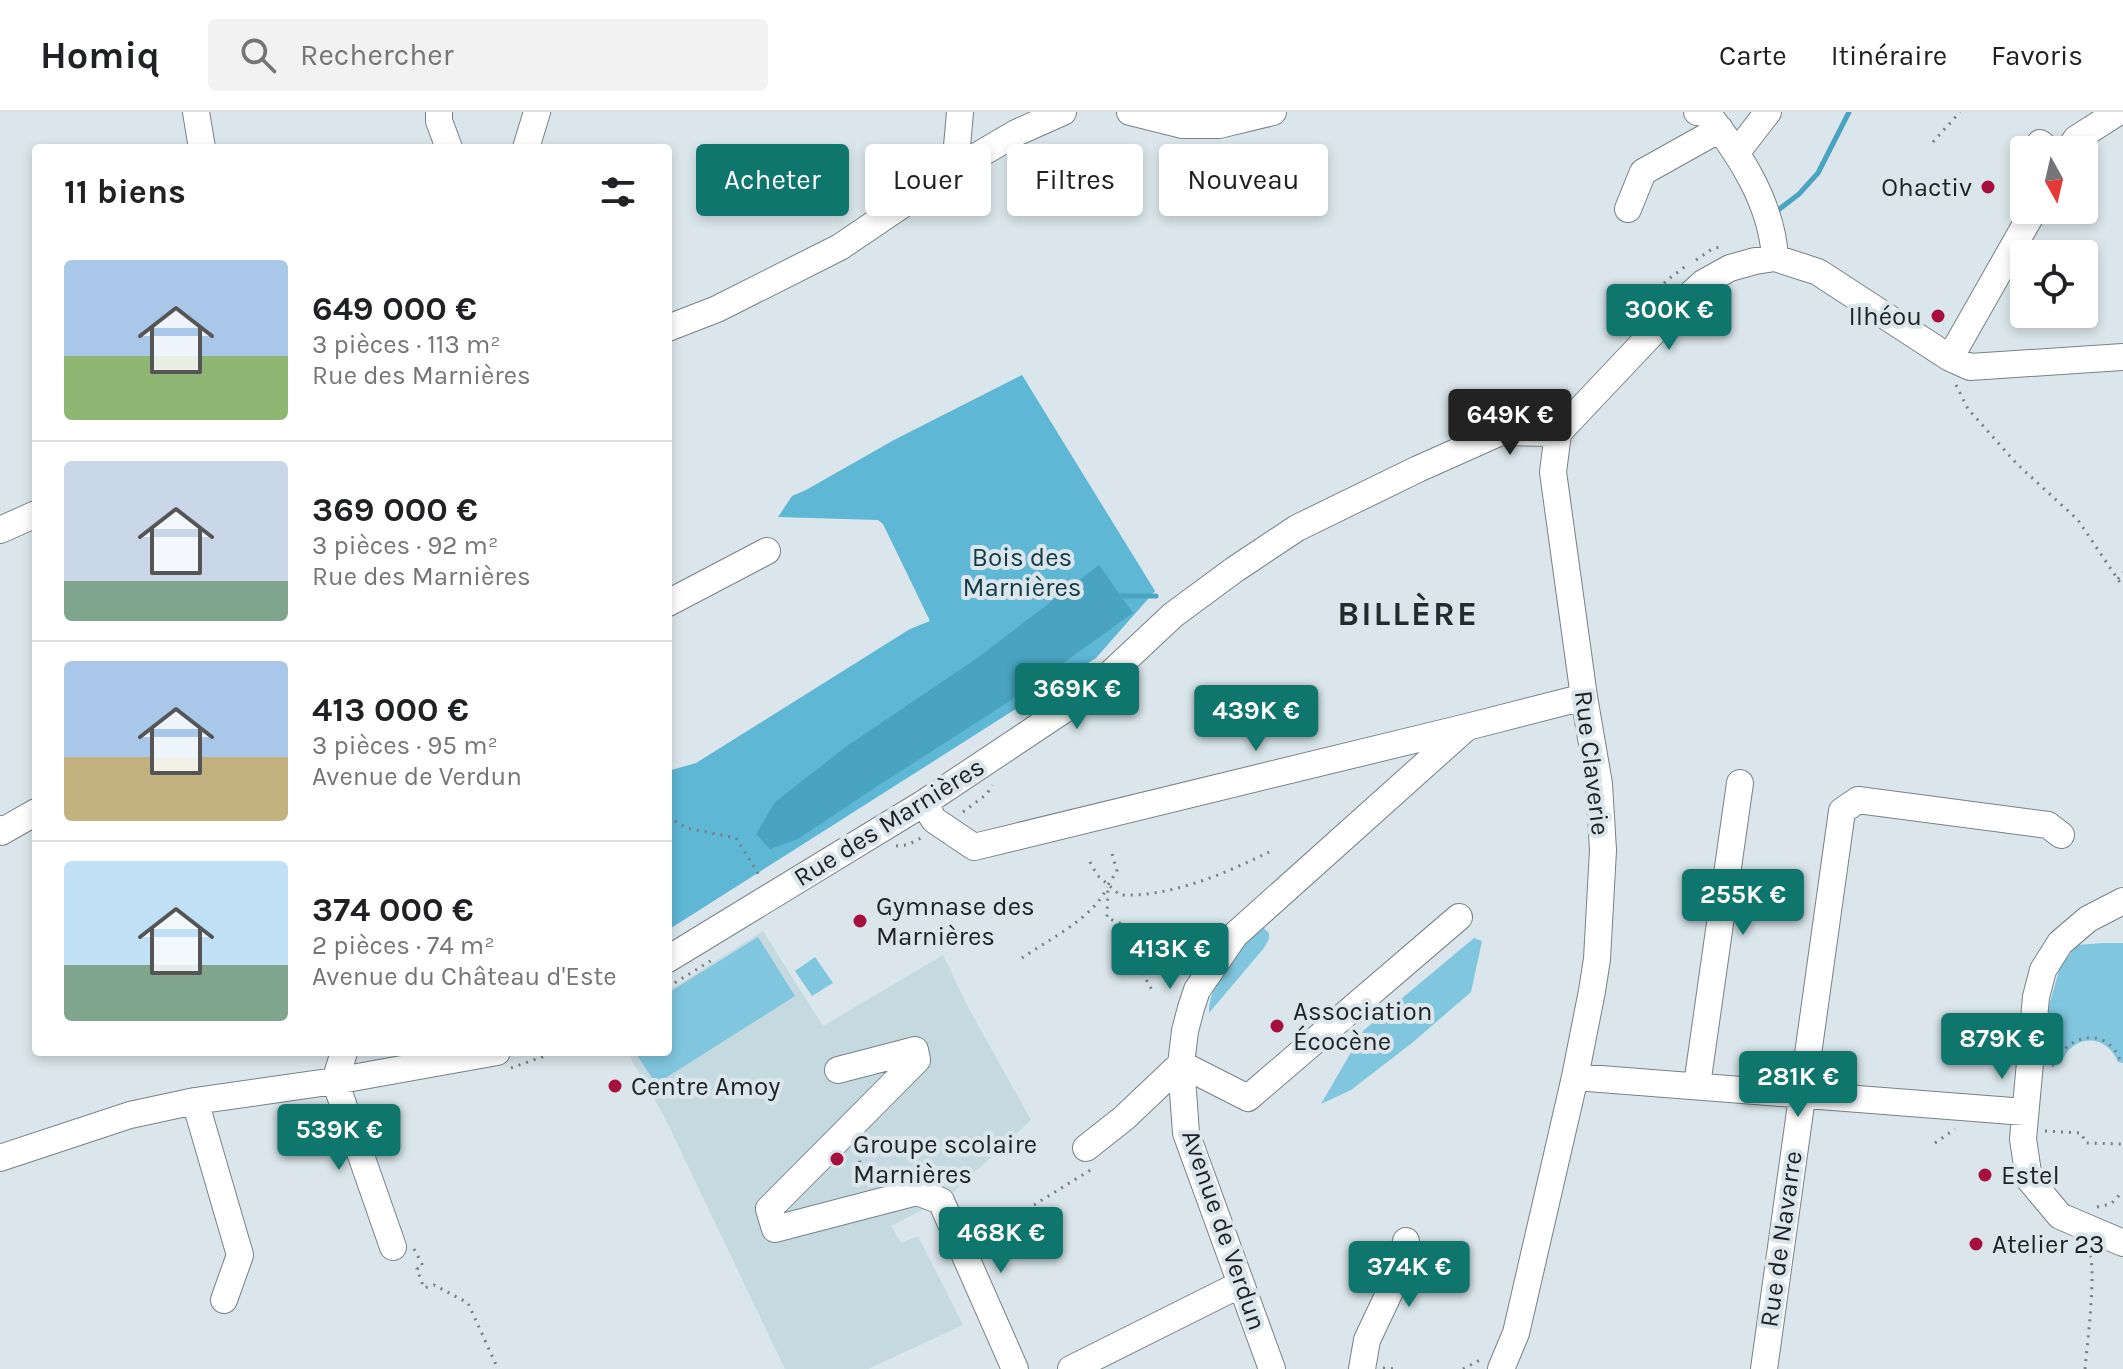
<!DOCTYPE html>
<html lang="fr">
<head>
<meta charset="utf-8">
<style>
	:root { --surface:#fff; --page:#f2f2f2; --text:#202124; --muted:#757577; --line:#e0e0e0; --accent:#0f766e }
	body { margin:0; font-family:Karla,sans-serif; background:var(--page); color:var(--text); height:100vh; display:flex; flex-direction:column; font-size:30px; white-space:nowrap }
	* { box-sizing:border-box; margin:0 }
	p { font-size:26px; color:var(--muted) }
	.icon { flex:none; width:44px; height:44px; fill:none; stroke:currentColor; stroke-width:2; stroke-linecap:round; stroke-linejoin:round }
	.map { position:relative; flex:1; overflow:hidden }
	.panel { position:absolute; left:32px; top:32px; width:640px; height:912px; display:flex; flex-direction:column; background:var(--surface); border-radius:8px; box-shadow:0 4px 12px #0003 }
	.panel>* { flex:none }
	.banner { position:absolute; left:696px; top:32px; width:760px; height:72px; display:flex; gap:16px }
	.needle { width:52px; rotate:172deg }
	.buttons { position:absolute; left:2010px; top:24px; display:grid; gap:16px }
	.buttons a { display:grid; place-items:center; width:88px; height:88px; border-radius:8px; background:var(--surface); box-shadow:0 4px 12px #0003; font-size:40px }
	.price { position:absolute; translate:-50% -68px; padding:0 18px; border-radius:8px; background:var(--accent); color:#fff; font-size:26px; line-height:52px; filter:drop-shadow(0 2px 4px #0008) }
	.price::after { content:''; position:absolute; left:50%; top:48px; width:24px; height:18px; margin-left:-12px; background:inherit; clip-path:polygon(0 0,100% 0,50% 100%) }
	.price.selected { background:#222; color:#fff }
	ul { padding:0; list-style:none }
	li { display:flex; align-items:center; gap:24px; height:200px; padding:0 32px }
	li+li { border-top:2px solid var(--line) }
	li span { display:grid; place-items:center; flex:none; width:224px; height:160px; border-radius:8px; color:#555 }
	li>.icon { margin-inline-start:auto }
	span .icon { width:96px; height:96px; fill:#fffc; stroke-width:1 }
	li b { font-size:34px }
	h2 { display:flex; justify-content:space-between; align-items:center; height:96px; padding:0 32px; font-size:34px }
	.pill { padding:0 28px; border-radius:8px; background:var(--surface); box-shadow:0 4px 12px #0003; font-size:28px; line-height:72px }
	.pill.selected { background:var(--accent); color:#fff }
	header { display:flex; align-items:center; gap:48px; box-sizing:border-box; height:112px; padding:0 40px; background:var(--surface); border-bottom:2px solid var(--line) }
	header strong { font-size:38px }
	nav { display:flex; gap:44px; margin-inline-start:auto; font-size:28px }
	.search { width:560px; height:72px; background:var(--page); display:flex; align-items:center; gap:20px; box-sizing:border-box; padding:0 28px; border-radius:8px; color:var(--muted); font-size:30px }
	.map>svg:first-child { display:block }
	.built { fill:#c5d9e1 }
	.green { fill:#80c6de }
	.forest { fill:#5db7d5 }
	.water { fill:#48a4c1 }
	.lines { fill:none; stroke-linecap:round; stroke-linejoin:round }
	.stream { stroke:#48a4c1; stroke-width:5 }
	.minor-casing { stroke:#778286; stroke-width:28 }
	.path { stroke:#777f82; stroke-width:3; stroke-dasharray:2 6; stroke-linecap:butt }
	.minor { stroke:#fff; stroke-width:26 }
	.poi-dot { fill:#a70f3f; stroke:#dae6eb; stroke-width:3 }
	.labels { text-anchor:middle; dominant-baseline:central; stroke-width:8; stroke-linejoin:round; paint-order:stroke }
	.poi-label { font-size:26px; fill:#1e2224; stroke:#dae6eb; text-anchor:start }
	.park-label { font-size:26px; fill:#103a47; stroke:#dae6eb }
	.street-label { font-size:26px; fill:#1e2224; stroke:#dae6eb }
	.district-label { font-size:34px; font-weight:bold; letter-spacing:2px; fill:#222b2e; stroke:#dae6eb }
</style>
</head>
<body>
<header>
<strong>Homiq</strong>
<div class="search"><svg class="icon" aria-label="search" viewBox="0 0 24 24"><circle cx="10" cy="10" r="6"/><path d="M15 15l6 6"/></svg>Rechercher</div>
<nav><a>Carte</a><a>Itinéraire</a><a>Favoris</a></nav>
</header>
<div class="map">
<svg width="2123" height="1257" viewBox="0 0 2123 1257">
	<rect width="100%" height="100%" fill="#dae6eb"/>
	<path class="built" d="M763 819 823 914 943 843 968 895 1031 1008 948 1085 891 1114 901 1131 918 1124 963 1213 868 1257H785L664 1004 627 940H668V879Z"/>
	<path class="green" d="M1259 812 1269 821V827L1264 836 1209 901C1208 871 1241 835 1259 812Z
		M758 825 795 884 656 972 635 940H668V881Z
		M1474 826 1482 829 1471 880 1412 931 1351 978 1321 992 1364 918Z
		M2103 831H2123V951L2118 950C2107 922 2074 921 2062 949L2044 946 2048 897 2060 855 2077 833Z
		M815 845 833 871 812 884 795 859Z"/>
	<path class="forest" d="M1022 263 1155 479 1096 546 668 818V659L696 651 910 517 930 509 883 412 878 408 778 405 792 384 806 378 894 328Z"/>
	<path class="water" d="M1099 453 1133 501 1010 589 879 673 798 727 770 737 756 722 775 690 847 634 976 547Z"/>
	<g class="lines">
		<path class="stream" d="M1777 99 1799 82 1818 61 1849 0
			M1117 486 1121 484H1156"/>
		<defs>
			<path id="minor" d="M196 0 202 36
				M439 0V9L449 36
				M1130 0 1182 13H1219L1273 0
				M1697 0 1707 1C1740 42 1772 92 1775 146
				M2040 31 2049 38
				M526 36 537 0
				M2069 38 2076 27 2118 0
				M1737 40 1768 0
				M955 57 960 0
				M1628 97 1643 60 1720 17
				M668 216 717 197 840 135 955 57 1016 21 1063 0
				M1950 246 2034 98
				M0 418 36 402
				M668 491 767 439
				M924 691 934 708 974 735 1467 615 1584 585
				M0 717 1 720 36 700
				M2123 789 2088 807 2060 831 2043 858 2036 885 2023 1027 2029 1067 2060 1104 2123 1131
				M668 847 924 691 1092 579 1173 503 1234 458 1297 416 1418 357 1501 320 1558 321
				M838 958 915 938 917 948 769 1097 775 1117 917 1080 941 1089 1015 1257
				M1575 965 2025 1000
				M335 969 393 1135
				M335 969 344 940
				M1697 973 1740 671
				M195 989 240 1143 224 1188
				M1086 1036 1124 1006 1181 952 1248 986 1459 805
				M0 1046 130 1003 195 989 335 969 497 940
				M1071 1257 1241 1172
				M1272 1257 1186 1021 1181 952 1185 919 1191 896 1197 878 1235 823 1467 615
				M1362 1257 1367 1228 1401 1156 1406 1129
				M1501 1257 1516 1221 1575 965 1592 879 1597 847 1603 738 1599 672 1584 585 1553 360 1558 321 1680 192 1703 171 1730 156 1755 149 1775 146 1818 160 1950 246 1970 255 2123 245
				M1764 1257 1842 699 1858 688 2048 713 2061 723"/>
		</defs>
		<use href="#minor" class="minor-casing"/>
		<path class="path" d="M1933 30 1960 0
			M1696 148 1712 137 1720 135
			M1649 190 1666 169 1686 154
			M1956 273 1968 297 2017 352 2078 408 2123 475
			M1507 297 1560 281 1568 277
			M2118 467 2123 460
			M963 700 987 682 992 673
			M668 705 687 716 736 726 761 766
			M896 734 907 733 923 725
			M1112 742 1117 759 1108 773 1107 806 1138 818 1142 860 1153 880
			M1090 750 1097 763 1120 783C1171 785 1224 762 1269 740
			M1022 846C1048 828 1095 805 1107 775
			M668 875 712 848
			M2052 953H2057C2059 949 2060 945 2062 941 2073 924 2099 920 2112 935 2117 940 2119 947 2123 951
			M511 956 556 940
			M2045 1019 2081 1021 2086 1031 2123 1032
			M1935 1031 1955 1017
			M857 1041 867 1072
			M1034 1093 1092 1057
			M2097 1095 2111 1092 2123 1079
			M414 1137 423 1154 417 1157 424 1176 434 1173 468 1191 498 1257
			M1383 1256 1399 1257
			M1463 1257 1480 1248
			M2085 1257C2087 1234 2097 1156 2089 1140"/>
		<use href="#minor" class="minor"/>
	</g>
	<g class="poi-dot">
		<circle cx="1988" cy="75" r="8"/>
		<circle cx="1938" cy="204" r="8"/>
		<circle cx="860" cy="809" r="8"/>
		<circle cx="1277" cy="914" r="8"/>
		<circle cx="615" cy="974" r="8"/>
		<circle cx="837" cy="1047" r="8"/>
		<circle cx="1985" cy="1063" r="8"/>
		<circle cx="1976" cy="1132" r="8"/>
	</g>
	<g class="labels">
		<g class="poi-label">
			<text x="1972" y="75" text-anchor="end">Ohactiv</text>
			<text x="1922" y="204" text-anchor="end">Ilhéou</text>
			<text x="876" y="794">Gymnase des<tspan x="876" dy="30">Marnières</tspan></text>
			<text x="1293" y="899">Association<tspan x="1293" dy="30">Écocène</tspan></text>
			<text x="631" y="974">Centre Amoy</text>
			<text x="853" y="1032">Groupe scolaire<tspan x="853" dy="30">Marnières</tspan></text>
			<text x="2001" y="1063">Estel</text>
			<text x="1992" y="1132">Atelier 23</text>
		</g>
		<g class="park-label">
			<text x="1022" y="445">Bois des<tspan x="1022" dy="30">Marnières</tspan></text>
		</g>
		<g class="street-label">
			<text transform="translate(1592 651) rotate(83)">Rue Claverie</text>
			<text transform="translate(889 710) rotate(-32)">Rue des Marnières</text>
			<text transform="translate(1224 1118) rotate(71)">Avenue de Verdun</text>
			<text transform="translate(1781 1127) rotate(-82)">Rue de Navarre</text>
		</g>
		<g class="district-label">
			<text x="1408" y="502">BILLÈRE</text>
		</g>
	</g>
</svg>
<div class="buttons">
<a><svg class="needle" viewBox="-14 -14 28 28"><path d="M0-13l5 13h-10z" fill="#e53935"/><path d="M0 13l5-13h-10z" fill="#757577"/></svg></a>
<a><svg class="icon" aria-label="locate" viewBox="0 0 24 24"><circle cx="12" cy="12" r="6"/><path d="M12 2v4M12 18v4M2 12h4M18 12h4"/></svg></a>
</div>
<b class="price" style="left:1669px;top:240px">300K €</b>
<b class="price selected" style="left:1510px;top:345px">649K €</b>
<b class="price" style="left:1077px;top:619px">369K €</b>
<b class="price" style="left:1256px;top:641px">439K €</b>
<b class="price" style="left:1743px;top:825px">255K €</b>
<b class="price" style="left:1170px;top:879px">413K €</b>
<b class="price" style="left:2002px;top:969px">879K €</b>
<b class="price" style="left:1798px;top:1007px">281K €</b>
<b class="price" style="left:339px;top:1060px">539K €</b>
<b class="price" style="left:1001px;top:1163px">468K €</b>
<b class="price" style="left:1409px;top:1197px">374K €</b>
<div class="banner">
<a class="pill selected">Acheter</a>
<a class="pill">Louer</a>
<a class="pill">Filtres</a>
<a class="pill">Nouveau</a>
</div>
<section class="panel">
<h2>11 biens<svg class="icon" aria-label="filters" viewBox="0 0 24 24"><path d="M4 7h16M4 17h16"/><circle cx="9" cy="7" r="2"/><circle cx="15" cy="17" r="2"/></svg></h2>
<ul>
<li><span style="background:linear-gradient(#a9c7e8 60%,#8fb573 0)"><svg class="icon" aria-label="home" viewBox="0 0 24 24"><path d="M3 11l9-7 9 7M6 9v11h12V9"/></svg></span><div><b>649 000 €</b><p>3 pièces · 113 m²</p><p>Rue des Marnières</p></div></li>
<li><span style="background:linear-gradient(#c9d6e8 75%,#7fa58c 0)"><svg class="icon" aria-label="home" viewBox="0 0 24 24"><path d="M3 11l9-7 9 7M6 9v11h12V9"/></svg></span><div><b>369 000 €</b><p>3 pièces · 92 m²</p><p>Rue des Marnières</p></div></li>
<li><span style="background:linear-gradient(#a9c7e8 60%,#c2b280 0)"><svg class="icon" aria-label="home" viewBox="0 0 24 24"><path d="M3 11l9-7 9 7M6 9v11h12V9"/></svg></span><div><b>413 000 €</b><p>3 pièces · 95 m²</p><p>Avenue de Verdun</p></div></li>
<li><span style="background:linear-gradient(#bfe0f5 65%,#7fa58c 0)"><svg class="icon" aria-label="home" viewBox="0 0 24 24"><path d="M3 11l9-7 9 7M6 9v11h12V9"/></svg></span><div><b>374 000 €</b><p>2 pièces · 74 m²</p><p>Avenue du Château d'Este</p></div></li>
</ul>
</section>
</div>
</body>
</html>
